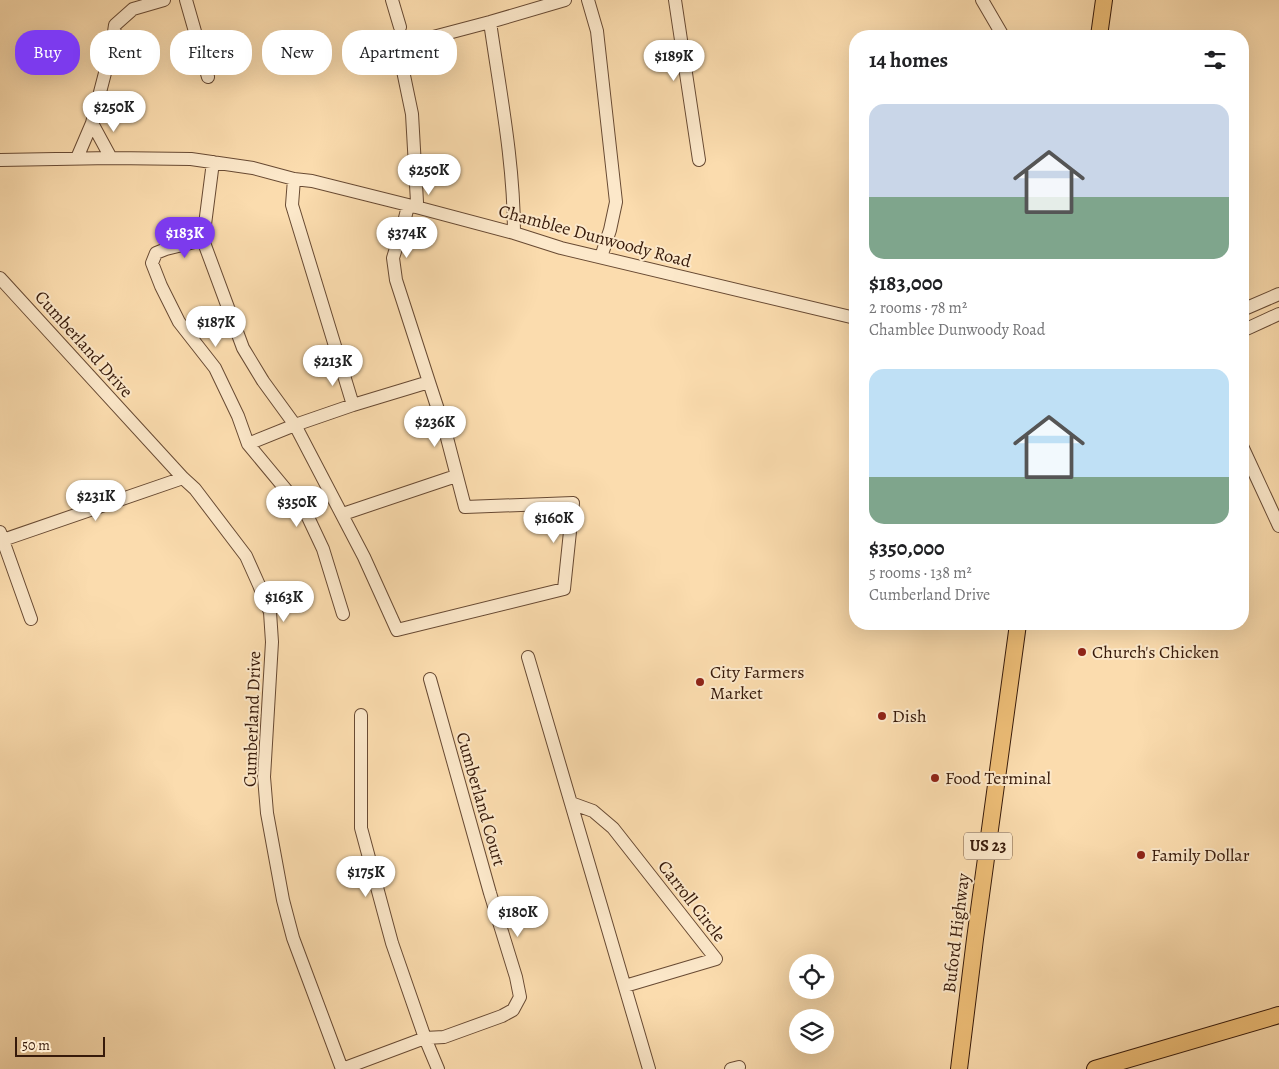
<!DOCTYPE html>
<html lang="en">
<head>
<meta charset="utf-8">
<style>
	:root { --surface:#fff; --page:#f6f6f6; --text:#202124; --muted:#757577; --accent:#7c3aed }
	body { margin:0; font-family:Alegreya,serif; background:var(--page); color:var(--text); height:100vh; display:flex; flex-direction:column; font-size:19px; white-space:nowrap }
	* { box-sizing:border-box; margin:0 }
	p { font-size:16px; color:var(--muted) }
	.icon { flex:none; width:28px; height:28px; fill:none; stroke:currentColor; stroke-width:2; stroke-linecap:round; stroke-linejoin:round }
	.map { position:relative; flex:1; overflow:hidden }
	.side { position:absolute; left:849px; top:30px; width:400px; height:600px; display:flex; flex-direction:column; background:var(--surface); border-radius:20px; box-shadow:0 5px 20px #0002 }
	.side>* { flex:none }
	.guide { position:absolute; left:15px; top:30px; width:475px; height:45px; display:flex; gap:10px }
	.fabs { position:absolute; left:789px; top:954px; display:grid; gap:10px }
	.fabs a { display:grid; place-items:center; width:45px; height:45px; border-radius:50%; background:var(--surface); box-shadow:0 5px 20px #0002; font-size:25px }
	.scale { position:absolute; left:15px; bottom:12px; width:90px; box-sizing:border-box; padding-left:5px; border:2px solid #371a0a; border-top:0; font-size:14px; line-height:18px; white-space:nowrap; color:#371a0a; -webkit-text-stroke:4px #fce8ca; paint-order:stroke }
	.price { position:absolute; translate:-50% -42px; padding:0 11px; border-radius:18px; background:#fff; color:#222; font-size:16px; line-height:32px; filter:drop-shadow(0 1px 2px #0008) }
	.price::after { content:''; position:absolute; left:50%; top:30px; width:15px; height:11px; margin-left:-8px; background:inherit; clip-path:polygon(0 0,100% 0,50% 100%) }
	.price.active { background:var(--accent); color:#fff }
	ul { padding:0; list-style:none }
	li { display:grid; align-content:center; gap:10px; height:265px; padding:0 20px }
	li span { display:grid; place-items:center; height:155px; border-radius:15px; color:#555 }
	li>.icon { margin-inline-start:auto }
	span .icon { width:90px; height:90px; fill:#fffc; stroke-width:1 }
	li b { font-size:21px }
	h2 { display:flex; justify-content:space-between; align-items:center; height:60px; padding:0 20px; font-size:21px }
	.tag { padding:0 18px; border-radius:20px; background:var(--surface); box-shadow:0 5px 20px #0002; font-size:18px; line-height:45px }
	.tag.active { background:var(--accent); color:#fff }
	.map>svg:first-child { display:block }
	.lines { fill:none; stroke-linecap:round; stroke-linejoin:round }
	.minor-casing { stroke:#684a33; stroke-width:14 }
	.major-casing { stroke:#371a0a; stroke-width:18 }
	.minor { stroke:#fce8ca; stroke-width:12 }
	.major { stroke:#eebe77; stroke-width:16 }
	.poi-dot { fill:#8f2418; stroke:#fce8ca; stroke-width:2 }
	.labels { text-anchor:middle; dominant-baseline:central; stroke-width:4; stroke-linejoin:round; paint-order:stroke }
	.shield { fill:#fce8ca; stroke:#725844; stroke-width:1 }
	.shield-label { font-size:16px; font-weight:bold; fill:#371a0a }
	.street-label { font-size:18px; fill:#371a0a; stroke:#fce8ca }
	.poi-label { font-size:18px; fill:#371a0a; stroke:#fce8ca; text-anchor:start }
</style>
</head>
<body>
<div class="map">
<svg width="1279" height="1069" viewBox="0 0 1279 1069">
	<rect width="100%" height="100%" fill="#fbdcae"/>
	<filter id="stains"><feTurbulence type="fractalNoise" baseFrequency=".004" numOctaves="4"/><feColorMatrix values="0 0 0 0 .2 0 0 0 0 .09 0 0 0 0 .02 0 0 0 .5 -.17"/></filter>
	<radialGradient id="worn" r=".72"><stop offset=".6" stop-color="#630" stop-opacity="0"/><stop offset="1" stop-color="#630" stop-opacity=".3"/></radialGradient>
	<g class="lines">
		<defs>
			<path id="minor" d="M186 0 208 77
				M392 0 400 27
				M588 0 597 31 616 202 610 230 601 257
				M675 0 699 160
				M982 0 1003 36
				M490 22C500 92 514 162 514 233
				M92 123 111 158
				M77 158 92 123 112 46 115 25 133 9 164 0
				M0 160 111 158 191 159 253 168 294 179 312 181 416 207 514 233 561 248 855 318
				M213 162 203 240 243 348 263 381 295 425 248 444
				M294 179 292 205 353 405 429 382 396 280 393 258 404 222 408 206
				M416 207 417 202 412 114 402 66 407 50 418 41 490 22 565 0
				M203 240 166 249 156 253 152 263 161 286 179 322 215 368 238 416 248 444 307 515 323 549 343 614
				M0 278 183 478 195 489 246 556 259 585 270 612 272 642 264 777 267 813 283 900 293 938 342 1069
				M1242 310 1279 294
				M1242 331 1279 314
				M353 405 295 425 364 557 397 630 564 589 573 503 465 507 446 434 429 382
				M1242 446 1279 526
				M343 514 456 476
				M0 532 31 619
				M0 541 183 478
				M528 657 649 1069
				M361 715V828L392 943 425 1038 438 1069
				M571 803 593 811 613 828 716 959 625 986
				M342 1069 425 1038 444 1037 502 1016 513 1010 520 997 516 977 490 893 430 679
				M731 1069 739 1067"/>
			<path id="major" d="M1099 36 1104 0
				M959 1069 975 939 1018 624
				M1095 1069 1279 1015"/>
		</defs>
		<use href="#minor" class="minor-casing"/>
		<use href="#major" class="major-casing"/>
		<use href="#minor" class="minor"/>
		<use href="#major" class="major"/>
	</g>
	<g class="poi-dot">
		<circle cx="1082" cy="652" r="5"/>
		<circle cx="700" cy="682" r="5"/>
		<circle cx="882" cy="716" r="5"/>
		<circle cx="935" cy="778" r="5"/>
		<circle cx="1141" cy="855" r="5"/>
	</g>
	<g class="labels">
		<rect class="shield" x="964" y="832.5" width="48" height="27" rx="4"/>
		<g class="shield-label">
			<text x="988" y="846">US 23</text>
		</g>
		<g class="street-label">
			<text transform="translate(595 236) rotate(15)">Chamblee Dunwoody Road</text>
			<text transform="translate(84 344) rotate(48)">Cumberland Drive</text>
			<text transform="translate(252 719) rotate(-88)">Cumberland Drive</text>
			<text transform="translate(481 799) rotate(74)">Cumberland Court</text>
			<text transform="translate(692 901) rotate(52)">Carroll Circle</text>
			<text transform="translate(956 933) rotate(-83)">Buford Highway</text>
		</g>
		<g class="poi-label">
			<text x="1092" y="652">Church's Chicken</text>
			<text x="710" y="672">City Farmers<tspan x="710" dy="21">Market</tspan></text>
			<text x="892" y="716">Dish</text>
			<text x="945" y="778">Food Terminal</text>
			<text x="1151" y="855">Family Dollar</text>
		</g>
	</g>
	<rect width="100%" height="100%" filter="url(#stains)"/>
	<rect width="100%" height="100%" fill="url(#worn)"/>
</svg>
<div class="fabs">
<a><svg class="icon" aria-label="locate" viewBox="0 0 24 24"><circle cx="12" cy="12" r="6"/><path d="M12 2v4M12 18v4M2 12h4M18 12h4"/></svg></a>
<a><svg class="icon" aria-label="layers" viewBox="0 0 24 24"><path d="M12 4l9 5-9 5-9-5zM3 14l9 5 9-5"/></svg></a>
</div>
<div class="scale">50 m</div>
<b class="price" style="left:674px;top:82px">$189K</b>
<b class="price" style="left:114px;top:133px">$250K</b>
<b class="price" style="left:429px;top:196px">$250K</b>
<b class="price active" style="left:185px;top:259px">$183K</b>
<b class="price" style="left:407px;top:259px">$374K</b>
<b class="price" style="left:216px;top:348px">$187K</b>
<b class="price" style="left:333px;top:387px">$213K</b>
<b class="price" style="left:435px;top:448px">$236K</b>
<b class="price" style="left:96px;top:522px">$231K</b>
<b class="price" style="left:297px;top:528px">$350K</b>
<b class="price" style="left:554px;top:544px">$160K</b>
<b class="price" style="left:284px;top:623px">$163K</b>
<b class="price" style="left:366px;top:898px">$175K</b>
<b class="price" style="left:518px;top:938px">$180K</b>
<div class="guide">
<a class="tag active">Buy</a>
<a class="tag">Rent</a>
<a class="tag">Filters</a>
<a class="tag">New</a>
<a class="tag">Apartment</a>
</div>
<section class="side">
<h2>14 homes<svg class="icon" aria-label="filters" viewBox="0 0 24 24"><path d="M4 7h16M4 17h16"/><circle cx="9" cy="7" r="2"/><circle cx="15" cy="17" r="2"/></svg></h2>
<ul>
<li><span style="background:linear-gradient(#c9d6e8 60%,#7fa58c 0)"><svg class="icon" aria-label="home" viewBox="0 0 24 24"><path d="M3 11l9-7 9 7M6 9v11h12V9"/></svg></span><div><b>$183,000</b><p>2 rooms · 78 m²</p><p>Chamblee Dunwoody Road</p></div></li>
<li><span style="background:linear-gradient(#bfe0f5 70%,#7fa58c 0)"><svg class="icon" aria-label="home" viewBox="0 0 24 24"><path d="M3 11l9-7 9 7M6 9v11h12V9"/></svg></span><div><b>$350,000</b><p>5 rooms · 138 m²</p><p>Cumberland Drive</p></div></li>
</ul>
</section>
</div>
</body>
</html>
